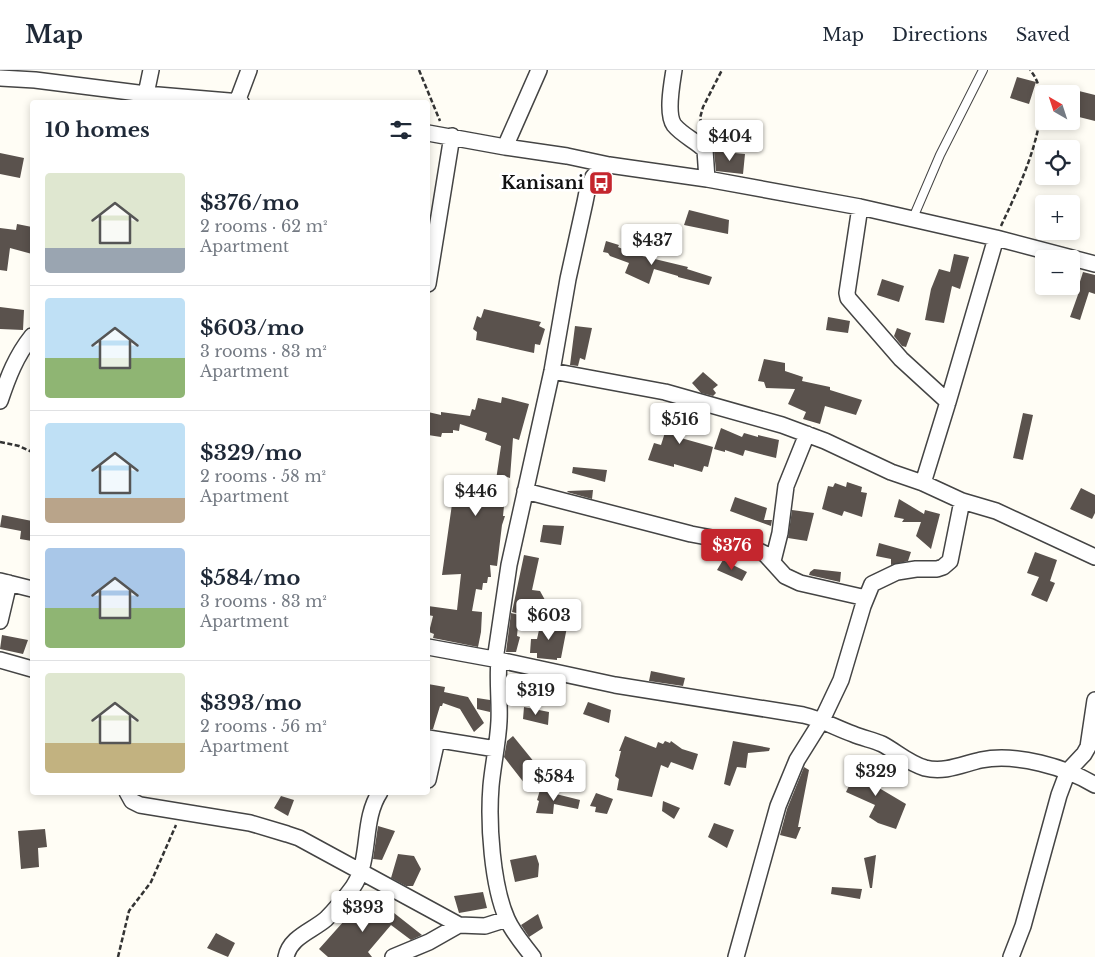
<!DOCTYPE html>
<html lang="en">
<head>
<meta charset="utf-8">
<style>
	:root { --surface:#fff; --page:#f6f6f7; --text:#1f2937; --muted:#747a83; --line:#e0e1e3; --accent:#c4262e }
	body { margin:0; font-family:"Libre Baskerville",serif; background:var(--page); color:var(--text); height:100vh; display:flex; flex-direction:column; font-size:19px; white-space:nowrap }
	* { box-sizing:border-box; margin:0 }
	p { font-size:16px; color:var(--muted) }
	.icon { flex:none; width:28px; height:28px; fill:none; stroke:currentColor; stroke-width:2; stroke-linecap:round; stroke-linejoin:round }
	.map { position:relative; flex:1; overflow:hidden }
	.details { position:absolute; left:30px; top:30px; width:400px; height:695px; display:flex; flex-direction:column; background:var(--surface); border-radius:5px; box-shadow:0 2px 8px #0003 }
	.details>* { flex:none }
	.needle { width:32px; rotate:321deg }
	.controls { position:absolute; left:1035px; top:15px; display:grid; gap:10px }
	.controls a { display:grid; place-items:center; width:45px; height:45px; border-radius:5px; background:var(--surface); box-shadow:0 2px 8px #0003; font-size:25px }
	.price { position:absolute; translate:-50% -42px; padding:0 11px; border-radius:5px; background:#fff; color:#222; font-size:16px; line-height:32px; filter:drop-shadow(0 1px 2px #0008) }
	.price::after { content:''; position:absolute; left:50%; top:30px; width:15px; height:11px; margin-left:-8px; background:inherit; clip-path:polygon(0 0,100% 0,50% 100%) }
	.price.active { background:var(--accent); color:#fff }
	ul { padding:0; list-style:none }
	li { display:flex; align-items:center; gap:15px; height:125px; padding:0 15px }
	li+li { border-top:1px solid var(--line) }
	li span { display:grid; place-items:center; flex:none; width:140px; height:100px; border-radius:5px; color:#555 }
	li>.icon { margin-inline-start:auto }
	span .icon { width:60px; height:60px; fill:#fffc; stroke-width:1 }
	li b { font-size:21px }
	h2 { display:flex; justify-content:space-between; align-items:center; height:60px; padding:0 15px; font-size:21px }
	header { display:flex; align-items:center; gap:30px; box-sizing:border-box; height:70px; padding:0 25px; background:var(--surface); border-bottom:1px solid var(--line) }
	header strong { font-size:24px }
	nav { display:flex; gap:28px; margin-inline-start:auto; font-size:18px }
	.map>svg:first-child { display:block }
	.building { fill:#5a524d }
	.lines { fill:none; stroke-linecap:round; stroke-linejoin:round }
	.service-casing { stroke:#444; stroke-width:10 }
	.minor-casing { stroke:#444; stroke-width:18 }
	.path { stroke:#333; stroke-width:2.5; stroke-dasharray:5 2.5; stroke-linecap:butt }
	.service { stroke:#fff; stroke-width:8 }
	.minor { stroke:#fff; stroke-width:15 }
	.labels { text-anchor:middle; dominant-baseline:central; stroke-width:5; stroke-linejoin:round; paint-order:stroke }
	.poi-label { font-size:18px; font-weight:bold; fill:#111; stroke:#fff; text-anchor:end }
</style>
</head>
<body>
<header>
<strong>Map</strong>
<nav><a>Map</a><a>Directions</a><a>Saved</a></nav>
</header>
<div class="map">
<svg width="1095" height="887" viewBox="0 0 1095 887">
	<rect width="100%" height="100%" fill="#fffdf5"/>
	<path class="building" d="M1017 7 1036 12 1029 34 1010 28Z
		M1071 19 1095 25V51L1071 45Z
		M714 81 745 84 743 104 716 101Z
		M0 83 24 88 20 108 0 104Z
		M689 140 729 150 728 164 684 155Z
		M17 154 32 157V184L10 178 7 201 0 200V158L16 160Z
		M606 171 619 175 618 177 634 184 688 197 687 199 712 207 709 215 678 207V206L654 199 649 214 625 203 629 193 610 186 608 183 603 182Z
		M954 184 969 187 960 219 952 216 944 253 925 250 931 219 939 199 950 202Z
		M1083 202 1095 205V224L1089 222 1080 250 1070 247 1080 219 1078 218Z
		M882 209 904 216 899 232 877 225Z
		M0 237 24 240 23 260 0 259Z
		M484 239 541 252 539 256 545 259 540 275 535 274 534 283 476 270 477 262 473 259 477 246 481 248Z
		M828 247 850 251 848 263 826 260Z
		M575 256 592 258 585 290 580 288 578 296 570 295Z
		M897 258 911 263 906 277 902 276 894 266Z
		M764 289 785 293V301L803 307 802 311 830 317V320L862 330 856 345 825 336 820 354 803 349 806 342 788 334 795 319 766 318 764 312 758 311Z
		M703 302 718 315 713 319 716 323 713 326 701 323 692 313Z
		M502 327 529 334 519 370 513 368 510 408 507 407 503 446H505L502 455 497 496 490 495 491 507H488L487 513H483L482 520 476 519 472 541 482 542 481 562 478 577 433 568 434 564 429 562 433 546 428 545V536L457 540 461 504 442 505 453 427 476 431 481 408 496 410 501 376 485 370 487 363 460 354 459 361 453 360V363H442L441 367 428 365V342L441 345V342L470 346 472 339 475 340 478 328 501 333Z
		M663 338 689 346 681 368 713 377 708 397 704 396 702 402 674 394V397L648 390 654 373 661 375 668 353 659 350Z
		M1023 343 1033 345 1023 390 1013 388Z
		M721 358 742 367 744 363 758 367V365L779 370 776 388 745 380 743 386 725 380V382L714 379Z
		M573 397 607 400 605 412 572 403Z
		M847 412 862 417 861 422 867 423 862 447 844 441 842 446 822 439 828 416 833 417 835 413 846 417Z
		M1081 418 1095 425V443L1092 449 1070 439Z
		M593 420 592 429 567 422 568 421Z
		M735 427 767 438 764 450H772L771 456 730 441Z
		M899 429 924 444 925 440 940 444 931 479 916 466 921 452H902L904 449 894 447Z
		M792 440 814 443 807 471 788 468Z
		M2 445 32 451V471L20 469 21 461 0 457Z
		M543 455 564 456 561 475 540 472Z
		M879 473 911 482 908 491 891 495V489L876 486Z
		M1035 482 1057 490 1050 511 1055 513 1047 532 1031 525 1039 507 1027 503Z
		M524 485 539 488 532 520 540 521 545 530 541 549 512 542Z
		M723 490 747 502 742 511 717 500Z
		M814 499 841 502 840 512 809 505 810 502Z
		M511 543 519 545 517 566 520 567 516 582H506Z
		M541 551 567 557 561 588H557V590L537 588V583H530L531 569H537Z
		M2 565 28 570 23 584 0 579Z
		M651 601 685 608 683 616 649 611Z
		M428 614 445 617 444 622 468 627 484 653 474 662 460 639 443 633 442 636H440L433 659H428Z
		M477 628 490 630V642L477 639Z
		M588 632 611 640 609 653 583 644Z
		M524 637 549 642 548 655 523 649Z
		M513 666 539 698 525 714 504 687 507 671Z
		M625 666 656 678 658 672 663 674 665 671 670 673 671 671 682 679 698 684 693 700 671 692 668 698 661 695 652 727 617 720 619 709 615 706 621 681H619Z
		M733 671 770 678 769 681 748 683 746 698 737 697 730 716 724 714Z
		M860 693 874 698 872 702 878 705 874 715 906 734 896 759 878 753 869 747 875 735 846 722Z
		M804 697 809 700 798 757H801L796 769 780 765 787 739Z
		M540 720 580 730 578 739 554 734 553 744 536 743 539 731 537 730Z
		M596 723 613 729 607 744 595 742 596 737 590 736Z
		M281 726 294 730 288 746 274 738Z
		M663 731 680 738 674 749 662 741Z
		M714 753 734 760 727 778 708 767Z
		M378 756 395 761 382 790 373 789Z
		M45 759 47 777 38 778 39 797 21 799 18 761Z
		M398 784 414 786 421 799 413 816H406L391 808Z
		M536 785 539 794 538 807 515 812 510 790Z
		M876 785 872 818H870L864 788Z
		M832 817 862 819 860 829 831 824Z
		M483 822 487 838 459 843 454 826Z
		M353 833 371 847 374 844 379 850 389 839 422 865 411 870 391 855 368 882 372 887H328L319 879 344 851 341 847Z
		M538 844 543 858 529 867 521 855Z
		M216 863 235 873 228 887 207 878Z"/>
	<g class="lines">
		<defs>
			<path id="service" d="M913 148 940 85 983 0"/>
			<path id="minor" d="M674 0C672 13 666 44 674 55 682 65 696 71 705 80L707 109
				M0 8 35 10 146 24 241 32
				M146 24 151 0
				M237 32 249 0
				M428 63 505 77 567 86 609 95 707 109 860 137 996 168 1095 194
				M505 77 539 0
				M860 137 847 223 848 228 901 289 948 332
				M428 214 452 66
				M552 301 665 322 782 355 825 371 891 402 923 413 962 431 996 441 1095 487
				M0 331C8 307 16 286 32 266
				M923 413 948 332 996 168
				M525 421 691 464 744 474 765 484 785 506 800 513 866 528
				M773 491 780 463 786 416 807 364
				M0 511 32 519
				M0 551 9 513
				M428 577 499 590 615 615 803 645C821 649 836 658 853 664 862 668 873 670 882 674 897 682 908 693 925 698 945 703 963 694 981 690 1016 683 1066 697 1095 715
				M0 590 32 599
				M495 590 509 495 552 301 568 209 585 132 588 117 593 107 598 101 609 95
				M499 590C497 611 500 631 499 651 498 673 493 694 491 716 488 753 492 815 507 849 513 863 524 875 533 887
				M428 668 496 679
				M428 710 437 670
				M127 722 132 731 140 735 250 753 287 764 299 768 459 855 485 856 507 849
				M286 887C290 867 312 861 326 849 336 839 345 828 353 817 372 789 361 751 380 722
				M393 887 429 872 459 855
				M736 887 778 736 797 690 822 650 841 610 863 536 872 514 897 502 916 499H937L943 497 950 491 962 431
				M1011 887 1023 856 1059 725 1068 701 1084 684 1088 677 1095 630"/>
		</defs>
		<use href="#service" class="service-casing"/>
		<use href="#minor" class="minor-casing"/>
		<path class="path" d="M419 0 440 51
			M704 61 700 48 703 37 722 0
			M1001 156C1017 121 1061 35 1030 0
			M0 372 19 376 32 382
			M118 887 129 841 151 812 176 755"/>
		<use href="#service" class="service"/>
		<use href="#minor" class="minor"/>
	</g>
	<defs>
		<symbol id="bus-square" viewBox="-11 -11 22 22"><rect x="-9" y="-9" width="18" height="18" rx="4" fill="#c4262e" stroke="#fff"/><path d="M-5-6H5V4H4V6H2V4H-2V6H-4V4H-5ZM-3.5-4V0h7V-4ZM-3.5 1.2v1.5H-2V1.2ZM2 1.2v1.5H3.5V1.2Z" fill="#fff"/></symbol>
	</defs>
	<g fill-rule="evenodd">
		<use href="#bus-square" x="587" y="99" width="28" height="28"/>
	</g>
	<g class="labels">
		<g class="poi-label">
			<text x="584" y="113">Kanisani</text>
		</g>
	</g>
</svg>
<div class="controls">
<a><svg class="needle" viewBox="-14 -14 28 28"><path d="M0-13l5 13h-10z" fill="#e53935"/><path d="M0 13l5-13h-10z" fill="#747a83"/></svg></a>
<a><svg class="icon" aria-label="locate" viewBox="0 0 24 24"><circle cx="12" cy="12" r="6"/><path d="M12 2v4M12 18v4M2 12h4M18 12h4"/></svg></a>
<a>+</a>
<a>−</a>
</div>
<b class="price" style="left:730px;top:92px">$404</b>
<b class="price" style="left:652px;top:196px">$437</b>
<b class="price" style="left:680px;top:375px">$516</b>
<b class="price" style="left:476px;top:447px">$446</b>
<b class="price active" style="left:732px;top:501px">$376</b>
<b class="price" style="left:549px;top:571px">$603</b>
<b class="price" style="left:536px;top:646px">$319</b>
<b class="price" style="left:876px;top:727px">$329</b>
<b class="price" style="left:554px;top:732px">$584</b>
<b class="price" style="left:363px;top:863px">$393</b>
<section class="details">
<h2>10 homes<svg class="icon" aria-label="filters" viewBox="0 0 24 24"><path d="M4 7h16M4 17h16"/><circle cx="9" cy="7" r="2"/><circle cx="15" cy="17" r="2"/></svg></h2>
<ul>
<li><span style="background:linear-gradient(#dfe7d0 75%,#9aa5b1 0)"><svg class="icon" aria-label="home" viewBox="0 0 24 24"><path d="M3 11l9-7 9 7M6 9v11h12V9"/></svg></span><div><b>$376/mo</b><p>2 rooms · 62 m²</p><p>Apartment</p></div></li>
<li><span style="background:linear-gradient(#bfe0f5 60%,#8fb573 0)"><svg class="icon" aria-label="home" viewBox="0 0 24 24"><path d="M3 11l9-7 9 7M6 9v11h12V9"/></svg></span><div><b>$603/mo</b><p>3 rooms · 83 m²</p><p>Apartment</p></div></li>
<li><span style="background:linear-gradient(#bfe0f5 75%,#b9a48a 0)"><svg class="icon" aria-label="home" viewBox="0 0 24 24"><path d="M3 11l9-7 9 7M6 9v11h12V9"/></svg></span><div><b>$329/mo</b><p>2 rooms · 58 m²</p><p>Apartment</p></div></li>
<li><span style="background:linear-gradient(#a9c7e8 60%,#8fb573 0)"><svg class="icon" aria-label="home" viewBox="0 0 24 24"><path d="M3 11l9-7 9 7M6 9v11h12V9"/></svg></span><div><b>$584/mo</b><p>3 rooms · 83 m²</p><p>Apartment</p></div></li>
<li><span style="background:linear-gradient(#dfe7d0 70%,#c2b280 0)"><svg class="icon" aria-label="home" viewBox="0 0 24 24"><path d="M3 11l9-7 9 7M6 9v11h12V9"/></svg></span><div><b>$393/mo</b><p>2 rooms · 56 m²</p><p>Apartment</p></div></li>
</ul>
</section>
</div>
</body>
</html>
